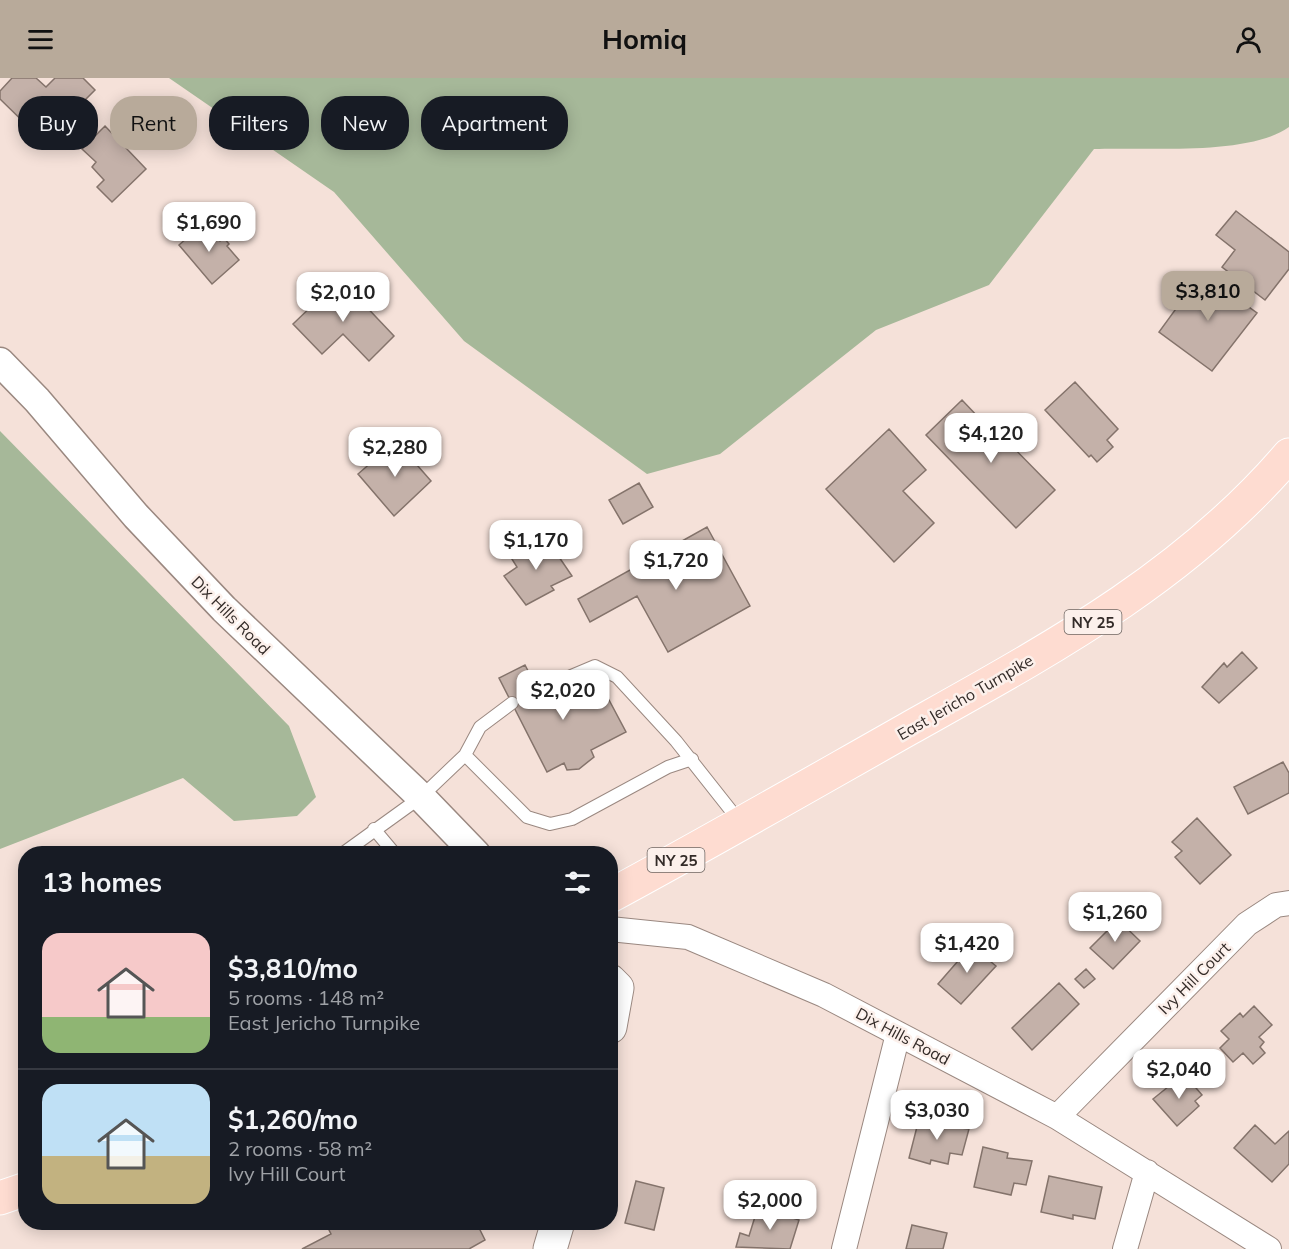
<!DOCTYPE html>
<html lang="en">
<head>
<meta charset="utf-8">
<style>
	:root { --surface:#171b24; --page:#20242c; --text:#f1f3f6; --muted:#9ea1a6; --line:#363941; --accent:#b8aa9a }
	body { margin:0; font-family:Mulish,sans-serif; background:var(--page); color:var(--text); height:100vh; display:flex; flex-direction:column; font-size:22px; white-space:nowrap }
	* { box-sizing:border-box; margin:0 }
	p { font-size:20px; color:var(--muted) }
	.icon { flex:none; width:33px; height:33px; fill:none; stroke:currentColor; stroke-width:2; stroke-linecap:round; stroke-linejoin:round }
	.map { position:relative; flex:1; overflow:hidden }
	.side { position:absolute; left:18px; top:768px; width:600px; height:384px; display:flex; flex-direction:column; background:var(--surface); border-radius:24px; box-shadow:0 3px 15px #0003 }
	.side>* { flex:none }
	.banner { position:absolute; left:18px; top:18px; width:600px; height:54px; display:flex; gap:12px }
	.price { position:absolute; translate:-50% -51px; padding:0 14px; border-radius:12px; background:#fff; color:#222; font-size:20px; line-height:39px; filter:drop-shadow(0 2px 3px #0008) }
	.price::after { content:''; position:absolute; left:50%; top:36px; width:18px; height:14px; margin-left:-9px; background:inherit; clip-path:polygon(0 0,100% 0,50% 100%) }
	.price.active { background:var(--accent); color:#111 }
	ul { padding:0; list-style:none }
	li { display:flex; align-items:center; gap:18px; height:150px; padding:0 24px }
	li+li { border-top:2px solid var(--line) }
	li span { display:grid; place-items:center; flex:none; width:168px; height:120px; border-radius:18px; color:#555 }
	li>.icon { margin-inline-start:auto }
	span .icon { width:72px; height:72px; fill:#fffc; stroke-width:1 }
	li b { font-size:26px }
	h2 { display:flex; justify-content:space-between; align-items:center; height:72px; padding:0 24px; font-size:26px }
	.pill { padding:0 21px; border-radius:24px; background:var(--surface); box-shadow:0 3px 15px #0003; font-size:21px; line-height:54px }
	.pill.active { background:var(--accent); color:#111 }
	header { display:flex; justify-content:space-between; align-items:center; height:78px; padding:0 24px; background:var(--accent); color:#111; font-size:27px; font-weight:700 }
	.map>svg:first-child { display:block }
	.forest { fill:#a6b899 }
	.building { fill:#c4b1a9; stroke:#84736b; stroke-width:1.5 }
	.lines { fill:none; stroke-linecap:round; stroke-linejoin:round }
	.service-casing { stroke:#9a8880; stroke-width:14 }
	.minor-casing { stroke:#9a8880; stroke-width:26 }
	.tertiary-casing { stroke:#9a8880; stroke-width:31 }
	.secondary-casing { stroke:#9a8880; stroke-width:35 }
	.primary-casing { stroke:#fff; stroke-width:35 }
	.service { stroke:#fff; stroke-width:12 }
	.minor { stroke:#fff; stroke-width:24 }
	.tertiary { stroke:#fff; stroke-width:28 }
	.secondary { stroke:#fff; stroke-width:33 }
	.primary { stroke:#fedcd1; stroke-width:33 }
	.labels { text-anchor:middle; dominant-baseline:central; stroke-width:5; stroke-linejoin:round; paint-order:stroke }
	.shield { fill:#fcf0eb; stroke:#6f6662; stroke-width:1.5 }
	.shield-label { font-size:15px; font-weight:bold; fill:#332b28 }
	.street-label { font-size:16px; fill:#332b28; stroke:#fcf0eb }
</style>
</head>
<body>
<header><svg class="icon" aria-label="menu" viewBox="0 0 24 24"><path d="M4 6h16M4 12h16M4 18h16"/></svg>Homiq<svg class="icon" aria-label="person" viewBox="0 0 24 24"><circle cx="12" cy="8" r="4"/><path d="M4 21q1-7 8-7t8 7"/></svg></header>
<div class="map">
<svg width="1289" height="1171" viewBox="0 0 1289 1171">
	<rect width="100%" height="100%" fill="#f5e1d9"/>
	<path class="forest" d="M169 0H1289V49C1249 78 1145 69 1094 71L989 207 876 252 720 376 647 396 464 263 334 114Z
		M0 353 289 648 316 719 297 738 234 743 183 700 0 771Z"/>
	<path class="building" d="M12 0H36L46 9 55 0H83L95 12 80 27 77 25 73 29 74 31 43 63 0 21V13Z
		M195 36 196 46 180 48 179 38Z
		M105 48 146 91 112 124 97 109 104 102 92 89 96 84 82 71Z
		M1236 133 1289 174V191L1265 222 1222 189 1235 172 1216 157Z
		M204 145 220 163 224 160 229 166 227 168 239 182 212 206 179 167Z
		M1202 195 1257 235 1212 293 1159 254Z
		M340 201 394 258 369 283 343 256 322 276 293 246Z
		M1075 304 1118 351 1107 362 1113 369 1097 384 1091 377 1089 379 1045 332Z
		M962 322 999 361 1002 358 1055 412 1016 450 926 357Z
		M889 351 926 392 903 413 934 445 894 484 826 411Z
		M396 363 431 403 394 438 358 396Z
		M639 405 653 429 623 446 609 422Z
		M707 449 750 528 668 574 637 518 590 544 578 521Z
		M544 457 572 498 551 508 554 512 526 527 504 498 517 489 510 478Z
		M1242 574 1257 590 1219 625 1202 609 1224 585 1227 589Z
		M525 587 547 629 595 605 605 624 609 622 626 654 591 672 594 679 579 691 567 692 564 685 547 694 499 600Z
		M1283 684 1289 695V715L1248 736 1234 709Z
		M1197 740 1231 777 1200 806 1175 779 1182 773 1172 764Z
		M1113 837 1140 863 1113 891 1090 870 1108 852 1103 847Z
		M971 868 977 874 980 870 988 876 985 879 996 888 961 926 938 906Z
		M1086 891 1095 901 1084 910 1075 901Z
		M1059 905 1079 926 1032 972 1012 950Z
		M1254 928 1272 947 1259 959 1264 964 1260 969 1265 975 1253 986 1243 975 1233 984 1220 970 1229 961 1221 953 1240 935 1243 939Z
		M1184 996 1202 1017 1195 1023 1199 1028 1177 1048 1153 1021Z
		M920 1037 947 1044 946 1048 969 1051 962 1077 950 1075 948 1086 931 1082 930 1086 909 1080Z
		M1255 1047 1275 1066 1289 1053V1086L1272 1104 1234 1070Z
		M983 1069 1008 1075 1007 1080 1032 1083 1026 1107 1014 1105 1011 1117 974 1109Z
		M1049 1098 1102 1109 1095 1141 1073 1137V1141L1041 1134Z
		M636 1103 664 1110 654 1152 625 1145Z
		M758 1129 799 1142 790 1171 736 1169 740 1155 749 1158Z
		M325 1144H476L485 1162 469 1171H302L331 1156Z
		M912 1147 947 1155 943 1171H906Z"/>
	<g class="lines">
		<defs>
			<path id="service" d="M538 612 595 588 617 599 676 663 740 744
				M465 677 480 649 512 625
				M374 751 395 776
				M342 776 421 719 465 677 527 739 550 746 572 741 668 689 692 681"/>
			<path id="minor" d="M610 851 688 859 824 917 1057 1039 1269 1171
				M1057 1039 1247 846 1276 827 1289 825
				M844 1171 898 956
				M1125 1171 1147 1094"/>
			<path id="tertiary" d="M0 284 37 322 136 438 224 531 421 719 476 776"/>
			<path id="secondary" d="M610 903 617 910 610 949
				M550 1171 558 1144"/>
			<path id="primary" d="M610 818C710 764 809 707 908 651 1047 573 1184 500 1289 377
				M0 1120 26 1111"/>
		</defs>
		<use href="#service" class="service-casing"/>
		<use href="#minor" class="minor-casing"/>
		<use href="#tertiary" class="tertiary-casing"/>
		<use href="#secondary" class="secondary-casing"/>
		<use href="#primary" class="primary-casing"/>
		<use href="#service" class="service"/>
		<use href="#minor" class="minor"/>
		<use href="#tertiary" class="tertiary"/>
		<use href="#secondary" class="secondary"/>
		<use href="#primary" class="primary"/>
	</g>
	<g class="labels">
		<g class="shield">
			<rect x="1064.5" y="532" width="57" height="24" rx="4.5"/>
			<rect x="647.5" y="770" width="57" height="24" rx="4.5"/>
		</g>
		<g class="shield-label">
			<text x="1093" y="544">NY 25</text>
			<text x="676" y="782">NY 25</text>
		</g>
		<g class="street-label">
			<text transform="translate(231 537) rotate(45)">Dix Hills Road</text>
			<text transform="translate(965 619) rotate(-30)">East Jericho Turnpike</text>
			<text transform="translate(1194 900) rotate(-45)">Ivy Hill Court</text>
			<text transform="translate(903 958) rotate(28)">Dix Hills Road</text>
		</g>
	</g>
</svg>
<b class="price" style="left:209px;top:175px">$1,690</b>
<b class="price active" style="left:1208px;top:244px">$3,810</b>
<b class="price" style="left:343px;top:245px">$2,010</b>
<b class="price" style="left:991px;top:386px">$4,120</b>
<b class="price" style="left:395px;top:400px">$2,280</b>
<b class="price" style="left:536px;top:493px">$1,170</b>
<b class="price" style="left:676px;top:513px">$1,720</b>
<b class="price" style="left:563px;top:643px">$2,020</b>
<b class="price" style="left:1115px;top:865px">$1,260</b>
<b class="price" style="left:967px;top:896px">$1,420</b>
<b class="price" style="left:1179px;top:1022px">$2,040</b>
<b class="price" style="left:937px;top:1063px">$3,030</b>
<b class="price" style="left:770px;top:1153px">$2,000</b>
<div class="banner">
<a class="pill">Buy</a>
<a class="pill active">Rent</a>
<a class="pill">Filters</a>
<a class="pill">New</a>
<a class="pill">Apartment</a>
</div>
<section class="side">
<h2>13 homes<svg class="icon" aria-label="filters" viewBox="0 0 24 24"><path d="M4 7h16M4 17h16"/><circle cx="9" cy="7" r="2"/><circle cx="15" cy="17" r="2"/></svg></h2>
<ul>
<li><span style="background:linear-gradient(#f6c9c9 70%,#8fb573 0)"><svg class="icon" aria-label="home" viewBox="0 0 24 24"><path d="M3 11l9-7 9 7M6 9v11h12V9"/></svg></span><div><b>$3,810/mo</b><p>5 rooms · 148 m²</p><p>East Jericho Turnpike</p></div></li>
<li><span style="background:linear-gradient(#bfe0f5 60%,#c2b280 0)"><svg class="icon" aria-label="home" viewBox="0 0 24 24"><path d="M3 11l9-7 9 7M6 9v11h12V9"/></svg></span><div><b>$1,260/mo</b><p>2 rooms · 58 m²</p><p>Ivy Hill Court</p></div></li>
</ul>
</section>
</div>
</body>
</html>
